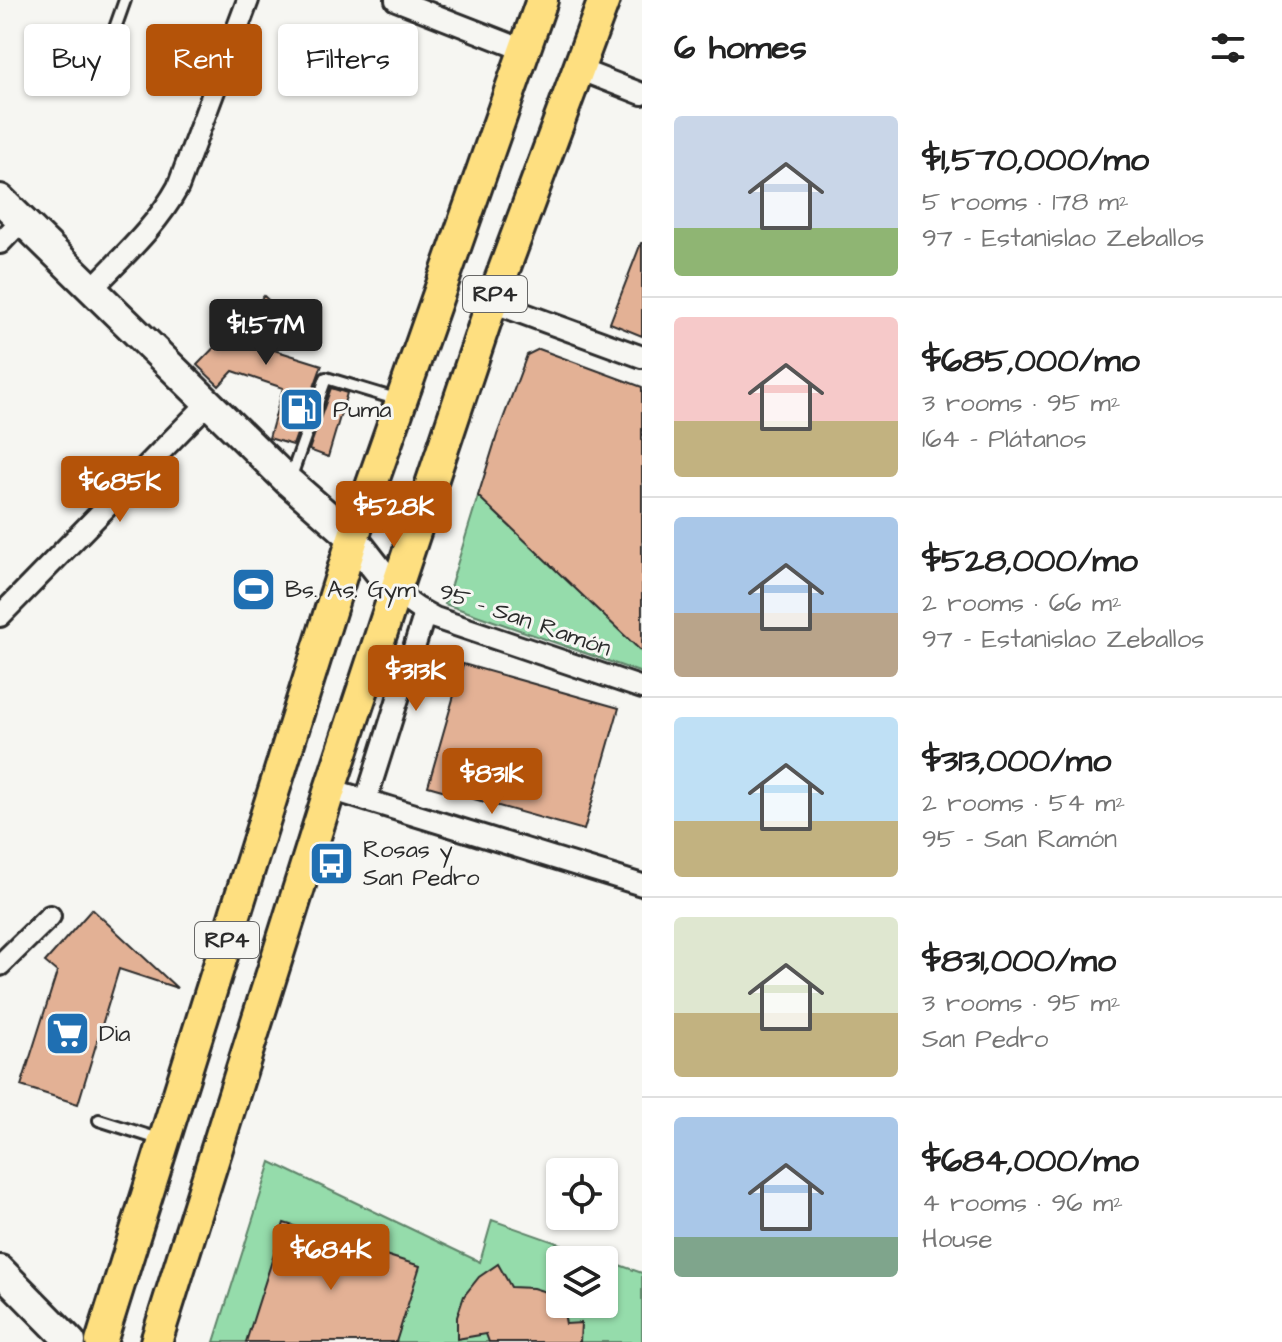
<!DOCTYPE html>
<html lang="en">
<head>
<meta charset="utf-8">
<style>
	:root { --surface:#fff; --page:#f6f6f6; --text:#222; --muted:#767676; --line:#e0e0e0; --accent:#b45309 }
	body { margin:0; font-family:"Architects Daughter",sans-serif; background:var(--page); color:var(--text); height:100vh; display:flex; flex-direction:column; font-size:30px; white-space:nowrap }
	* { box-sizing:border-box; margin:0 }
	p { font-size:26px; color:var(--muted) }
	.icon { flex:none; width:44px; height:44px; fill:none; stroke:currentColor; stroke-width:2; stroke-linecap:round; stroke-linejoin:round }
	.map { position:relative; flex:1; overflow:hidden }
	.details { display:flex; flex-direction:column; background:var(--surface); width:640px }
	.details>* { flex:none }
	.hud { position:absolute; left:24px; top:24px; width:498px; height:72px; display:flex; gap:16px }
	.buttons { position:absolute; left:546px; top:1158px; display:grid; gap:16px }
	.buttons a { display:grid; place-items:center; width:72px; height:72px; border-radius:8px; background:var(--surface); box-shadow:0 2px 6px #0004; font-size:40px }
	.price { position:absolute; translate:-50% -68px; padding:0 18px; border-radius:8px; background:var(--accent); color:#fff; font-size:26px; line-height:52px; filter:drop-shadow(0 2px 4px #0008) }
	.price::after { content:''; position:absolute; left:50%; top:48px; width:24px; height:18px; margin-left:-12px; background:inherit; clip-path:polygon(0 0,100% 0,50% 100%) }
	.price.on { background:#222; color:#fff }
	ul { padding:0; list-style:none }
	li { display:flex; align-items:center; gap:24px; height:200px; padding:0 32px }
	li+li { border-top:2px solid var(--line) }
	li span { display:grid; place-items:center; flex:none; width:224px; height:160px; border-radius:8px; color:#555 }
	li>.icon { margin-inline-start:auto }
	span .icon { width:96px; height:96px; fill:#fffc; stroke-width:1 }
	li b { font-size:34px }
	h2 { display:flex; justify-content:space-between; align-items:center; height:96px; padding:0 32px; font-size:34px }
	.chip { padding:0 28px; border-radius:8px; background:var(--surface); box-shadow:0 2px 6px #0004; font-size:28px; line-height:72px }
	.chip.on { background:var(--accent); color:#fff }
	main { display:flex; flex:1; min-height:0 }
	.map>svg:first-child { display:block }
	.green { fill:#95dcab; stroke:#60846b; stroke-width:2; fill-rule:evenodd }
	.building { fill:#e3b195; stroke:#2b2b2b; stroke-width:2 }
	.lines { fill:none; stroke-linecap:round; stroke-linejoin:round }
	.lane-casing { stroke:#2b2b2b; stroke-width:16 }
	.street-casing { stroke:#2b2b2b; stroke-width:26 }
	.secondary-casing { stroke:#2b2b2b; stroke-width:34 }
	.primary-casing { stroke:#2b2b2b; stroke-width:36 }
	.lane { stroke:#f6f6f2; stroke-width:10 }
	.street { stroke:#f6f6f2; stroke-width:20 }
	.secondary { stroke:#f6f6f2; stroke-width:28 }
	.primary { stroke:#fedf80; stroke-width:30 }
	.labels { text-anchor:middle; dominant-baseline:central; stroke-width:6; stroke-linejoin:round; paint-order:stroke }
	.shield { fill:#f6f6f2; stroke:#686867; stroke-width:2 }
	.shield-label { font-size:22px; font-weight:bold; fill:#2b2b2b }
	.poi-label { font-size:24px; fill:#2b2b2b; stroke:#f6f6f2; text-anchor:start }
	.street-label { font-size:24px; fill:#2b2b2b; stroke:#f6f6f2 }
</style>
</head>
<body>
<main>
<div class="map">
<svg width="642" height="1342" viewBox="0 0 642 1342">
	<rect width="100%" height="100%" fill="#f6f6f2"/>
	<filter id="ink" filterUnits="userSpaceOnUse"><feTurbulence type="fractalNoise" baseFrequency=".0125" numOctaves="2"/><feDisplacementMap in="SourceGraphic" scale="16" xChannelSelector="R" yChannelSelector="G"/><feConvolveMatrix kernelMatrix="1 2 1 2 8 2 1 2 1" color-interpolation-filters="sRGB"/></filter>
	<g filter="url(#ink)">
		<path class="green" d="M478 496 642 652V673L445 604Z
			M271 1162 480 1262 492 1220 642 1273V1342H214ZM560 1260H604V1304H560Z"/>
		<path class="building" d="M641 243H642V336L610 323Z
			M264 296 285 316 258 345 322 365 293 445 269 438 283 388 233 371 219 386 197 365Z
			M539 349 642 387V652L478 496 497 435 527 355Z
			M331 388 347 393 328 457 309 450Z
			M463 664 619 708 584 830 428 786Z
			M92 909 177 988 119 969 78 1104 21 1086 57 972 45 962Z
			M284 1223 420 1266 396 1342H246Z
			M498 1264 511 1287 533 1288 546 1292 557 1301 564 1313 566 1324 581 1323 580 1342H489L486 1334 457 1339V1317L464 1296 479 1277Z"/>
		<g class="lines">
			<defs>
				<path id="lane" d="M104 59 125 0
					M290 479 326 378 399 400
					M99 1120 162 1140"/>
				<path id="street" d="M396 0 524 50
					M578 69 642 94
					M0 243 22 220
					M92 289C123 256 156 227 178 187L248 0
					M492 302 642 357
					M395 592 417 608 435 618 642 688
					M0 616 209 402
					M330 789 642 885
					M366 800 425 613
					M0 965 50 916"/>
				<path id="secondary" d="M0 199 289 482 353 538 395 592
					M0 1270 71 1342"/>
				<path id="primary" d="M101 1342 353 538 542 0
					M156 1342 330 789 395 592 492 302 604 0"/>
			</defs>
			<use href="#lane" class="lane-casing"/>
			<use href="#street" class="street-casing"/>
			<use href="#secondary" class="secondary-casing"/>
			<use href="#primary" class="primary-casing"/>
			<use href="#lane" class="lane"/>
			<use href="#street" class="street"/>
			<use href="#secondary" class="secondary"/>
			<use href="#primary" class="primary"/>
		</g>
	</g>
	<defs>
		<symbol id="fuel-square" viewBox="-11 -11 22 22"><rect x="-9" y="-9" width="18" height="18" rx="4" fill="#1f6fb2" stroke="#f6f6f2"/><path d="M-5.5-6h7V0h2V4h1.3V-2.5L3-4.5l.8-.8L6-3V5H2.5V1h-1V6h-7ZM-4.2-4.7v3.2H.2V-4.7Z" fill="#fff"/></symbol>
		<symbol id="stadium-square" viewBox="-11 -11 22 22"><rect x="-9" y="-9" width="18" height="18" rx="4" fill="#1f6fb2" stroke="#f6f6f2"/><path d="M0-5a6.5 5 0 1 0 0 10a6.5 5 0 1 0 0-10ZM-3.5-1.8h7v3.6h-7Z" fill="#fff"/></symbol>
		<symbol id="bus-square" viewBox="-11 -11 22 22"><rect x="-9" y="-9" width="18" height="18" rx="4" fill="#1f6fb2" stroke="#f6f6f2"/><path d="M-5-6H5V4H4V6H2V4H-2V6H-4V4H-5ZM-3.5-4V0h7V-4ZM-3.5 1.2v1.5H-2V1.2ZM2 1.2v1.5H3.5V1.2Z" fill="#fff"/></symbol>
		<symbol id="supermarket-square" viewBox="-11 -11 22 22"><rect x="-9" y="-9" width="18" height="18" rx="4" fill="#1f6fb2" stroke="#f6f6f2"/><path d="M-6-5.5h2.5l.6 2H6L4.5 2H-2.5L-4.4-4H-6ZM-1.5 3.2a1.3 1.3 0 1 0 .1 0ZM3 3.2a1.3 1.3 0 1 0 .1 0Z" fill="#fff"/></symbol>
	</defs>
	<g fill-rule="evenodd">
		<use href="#fuel-square" x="276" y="384" width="51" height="51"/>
		<use href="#stadium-square" x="228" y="564" width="51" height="51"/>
		<use href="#bus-square" x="306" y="838" width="51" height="51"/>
		<use href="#supermarket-square" x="42" y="1008" width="51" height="51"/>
	</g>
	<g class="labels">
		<g class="shield">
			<rect x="463" y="276" width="64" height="36" rx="6"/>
			<rect x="195" y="922" width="64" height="36" rx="6"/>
		</g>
		<g class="shield-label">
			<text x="495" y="294">RP4</text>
			<text x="227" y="940">RP4</text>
		</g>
		<g class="poi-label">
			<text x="333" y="410">Puma</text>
			<text x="285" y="590">Bs. As. Gym</text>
			<text x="363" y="850">Rosas y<tspan x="363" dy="28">San Pedro</tspan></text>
			<text x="99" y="1034">Dia</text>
		</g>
		<g class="street-label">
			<text transform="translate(525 620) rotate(19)">95 - San Ramón</text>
		</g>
	</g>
</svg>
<div class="buttons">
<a><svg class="icon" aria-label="locate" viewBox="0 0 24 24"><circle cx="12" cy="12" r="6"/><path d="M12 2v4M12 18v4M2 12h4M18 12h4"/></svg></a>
<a><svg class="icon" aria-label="layers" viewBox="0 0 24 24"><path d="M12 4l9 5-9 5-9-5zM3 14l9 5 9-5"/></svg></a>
</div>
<b class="price on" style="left:266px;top:367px">$1.57M</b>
<b class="price" style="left:120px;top:524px">$685K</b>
<b class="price" style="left:394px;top:549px">$528K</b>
<b class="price" style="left:416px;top:713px">$313K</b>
<b class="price" style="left:492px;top:816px">$831K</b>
<b class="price" style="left:331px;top:1292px">$684K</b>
<div class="hud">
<a class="chip">Buy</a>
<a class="chip on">Rent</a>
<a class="chip">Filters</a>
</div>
</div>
<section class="details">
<h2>6 homes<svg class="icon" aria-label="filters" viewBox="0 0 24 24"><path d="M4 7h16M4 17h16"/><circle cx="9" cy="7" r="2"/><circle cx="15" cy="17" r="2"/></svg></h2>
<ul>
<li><span style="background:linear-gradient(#c9d6e8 70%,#8fb573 0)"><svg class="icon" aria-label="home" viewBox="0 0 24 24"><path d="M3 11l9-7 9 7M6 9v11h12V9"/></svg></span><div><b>$1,570,000/mo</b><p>5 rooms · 178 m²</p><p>97 - Estanislao Zeballos</p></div></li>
<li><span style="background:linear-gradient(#f6c9c9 65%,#c2b280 0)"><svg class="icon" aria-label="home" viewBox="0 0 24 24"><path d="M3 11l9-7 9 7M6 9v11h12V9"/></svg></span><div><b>$685,000/mo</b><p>3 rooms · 95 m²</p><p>164 - Plátanos</p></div></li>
<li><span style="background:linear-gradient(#a9c7e8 60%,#b9a48a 0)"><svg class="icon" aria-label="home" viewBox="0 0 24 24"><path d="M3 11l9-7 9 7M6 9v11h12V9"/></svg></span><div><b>$528,000/mo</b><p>2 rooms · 66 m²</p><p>97 - Estanislao Zeballos</p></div></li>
<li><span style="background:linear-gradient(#bfe0f5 65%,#c2b280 0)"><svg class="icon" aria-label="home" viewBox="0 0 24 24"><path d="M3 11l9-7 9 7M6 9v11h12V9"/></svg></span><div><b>$313,000/mo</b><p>2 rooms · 54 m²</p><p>95 - San Ramón</p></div></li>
<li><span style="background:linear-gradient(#dfe7d0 60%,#c2b280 0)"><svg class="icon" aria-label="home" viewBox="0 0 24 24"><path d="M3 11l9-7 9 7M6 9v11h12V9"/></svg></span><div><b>$831,000/mo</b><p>3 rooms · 95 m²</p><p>San Pedro</p></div></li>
<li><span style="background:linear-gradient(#a9c7e8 75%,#7fa58c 0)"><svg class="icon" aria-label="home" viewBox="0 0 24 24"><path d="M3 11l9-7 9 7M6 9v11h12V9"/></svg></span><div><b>$684,000/mo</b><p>4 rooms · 96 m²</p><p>House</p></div></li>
</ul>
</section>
</main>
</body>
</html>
